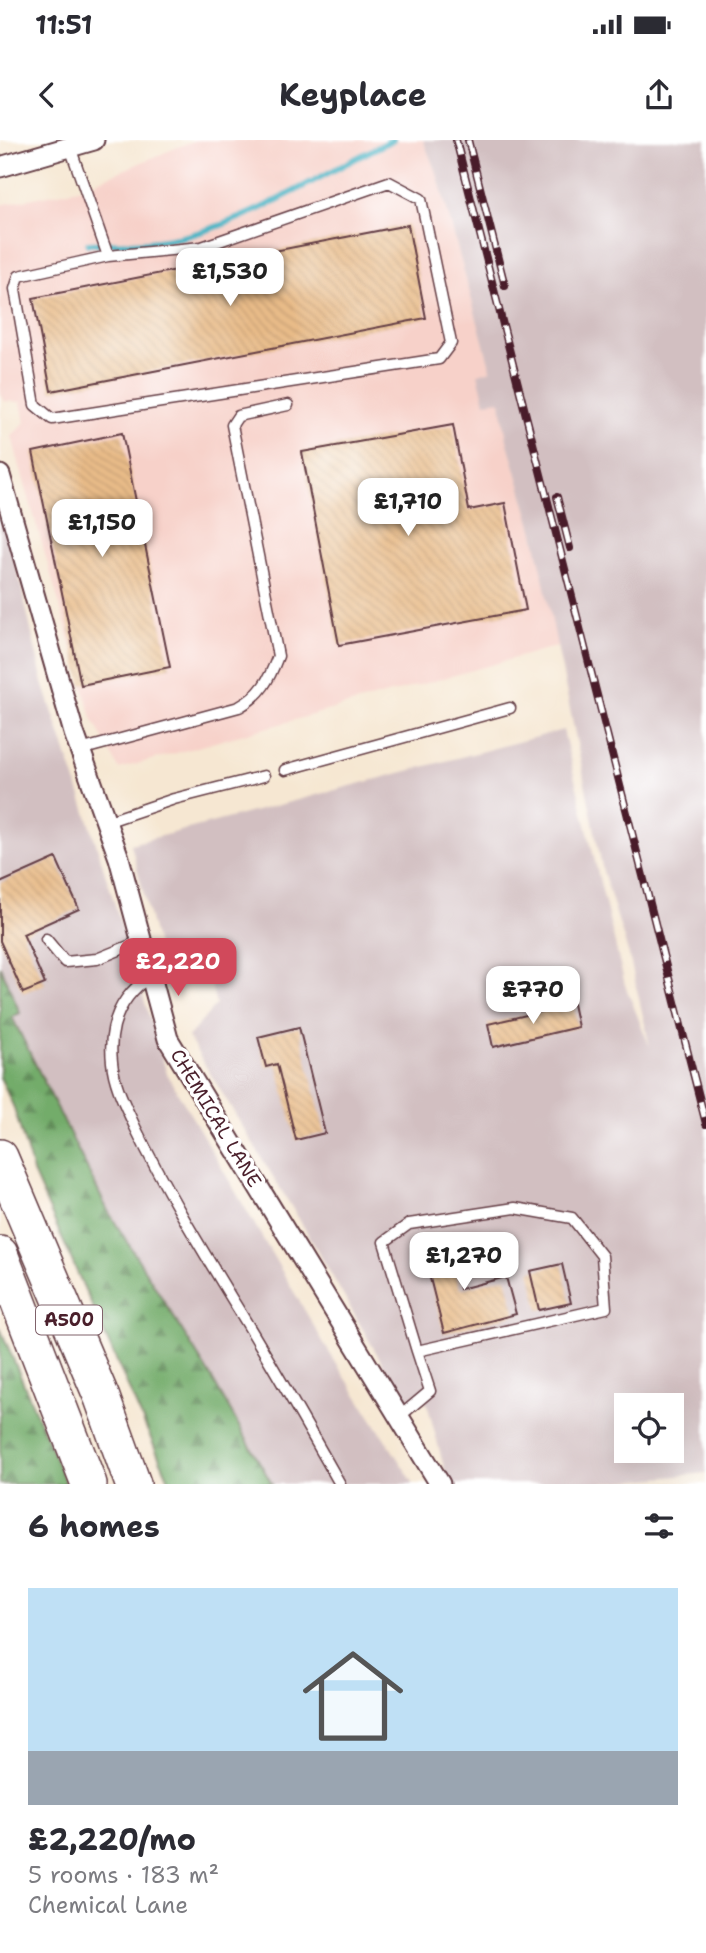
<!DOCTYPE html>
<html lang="en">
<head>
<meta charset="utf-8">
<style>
	:root { --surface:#fff; --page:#f2f2f3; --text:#2b2b33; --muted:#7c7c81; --line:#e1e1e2; --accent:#d1495b }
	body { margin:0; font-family:"Shantell Sans",sans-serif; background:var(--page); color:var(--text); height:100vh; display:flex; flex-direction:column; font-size:26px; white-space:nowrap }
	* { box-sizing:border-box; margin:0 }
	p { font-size:23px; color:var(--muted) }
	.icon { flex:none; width:38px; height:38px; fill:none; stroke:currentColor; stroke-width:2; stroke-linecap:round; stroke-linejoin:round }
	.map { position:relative; height:1344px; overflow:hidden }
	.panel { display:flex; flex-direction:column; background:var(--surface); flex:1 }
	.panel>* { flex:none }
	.fabs { position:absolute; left:614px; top:1253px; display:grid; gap:14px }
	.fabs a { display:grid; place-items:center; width:70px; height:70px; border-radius:0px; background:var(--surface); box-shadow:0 7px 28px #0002; font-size:35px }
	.price { position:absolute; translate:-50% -60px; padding:0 16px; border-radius:14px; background:#fff; color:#222; font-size:23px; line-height:46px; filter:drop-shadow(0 2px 4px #0008) }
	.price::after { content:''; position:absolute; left:50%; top:42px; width:21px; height:16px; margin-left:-10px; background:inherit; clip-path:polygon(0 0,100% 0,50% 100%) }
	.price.active { background:var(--accent); color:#fff }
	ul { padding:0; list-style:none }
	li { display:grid; align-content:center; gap:14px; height:371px; padding:0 28px }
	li+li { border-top:2px solid var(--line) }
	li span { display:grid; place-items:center; height:217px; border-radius:0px; color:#555 }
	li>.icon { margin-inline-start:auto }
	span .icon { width:126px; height:126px; fill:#fffc; stroke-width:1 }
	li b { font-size:30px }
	h2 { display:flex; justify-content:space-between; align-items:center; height:84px; padding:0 28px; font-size:30px }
	.status { display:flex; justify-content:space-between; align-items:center; height:49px; padding:0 35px; background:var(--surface); direction:ltr }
	.status svg { height:19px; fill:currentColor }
	header { display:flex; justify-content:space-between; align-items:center; height:91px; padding:0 28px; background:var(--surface); font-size:32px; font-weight:700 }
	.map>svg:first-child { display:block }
	.built { fill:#f7d1c9 }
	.industrial { fill:#d2bfc1; fill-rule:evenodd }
	.forest { fill:url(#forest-firs); stroke:#5e664b; stroke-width:2 }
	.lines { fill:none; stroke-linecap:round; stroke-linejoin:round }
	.stream { stroke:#43b0c1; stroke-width:6 }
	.building { fill:url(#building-back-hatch) }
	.lane-casing { stroke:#643d44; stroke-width:13 }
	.street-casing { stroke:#643d44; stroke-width:23 }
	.highway-casing { stroke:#643d44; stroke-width:38 }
	.lane { stroke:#fff; stroke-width:10 }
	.street { stroke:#fff; stroke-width:19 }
	.highway { stroke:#fff; stroke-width:35 }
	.rail-casing { stroke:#4a1f2b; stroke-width:8 }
	.rail { stroke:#fff; stroke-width:5; stroke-dasharray:16; stroke-linecap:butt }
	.labels { text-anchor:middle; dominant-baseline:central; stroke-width:7; stroke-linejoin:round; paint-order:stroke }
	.shield { fill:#fff; stroke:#80626b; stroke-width:2 }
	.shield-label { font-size:18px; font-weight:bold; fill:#4a1f2b }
	.street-label { font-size:19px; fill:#4a1f2b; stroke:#fff }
</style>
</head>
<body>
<div class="status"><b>11:51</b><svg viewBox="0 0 49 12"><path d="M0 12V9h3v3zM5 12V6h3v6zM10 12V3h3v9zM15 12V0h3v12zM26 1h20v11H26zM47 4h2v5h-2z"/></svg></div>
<header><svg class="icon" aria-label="back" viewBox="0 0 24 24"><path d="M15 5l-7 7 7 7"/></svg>Keyplace<svg class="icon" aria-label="share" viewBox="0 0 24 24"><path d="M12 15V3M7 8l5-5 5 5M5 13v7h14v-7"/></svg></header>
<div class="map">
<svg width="706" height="1344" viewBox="0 0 706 1344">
	<defs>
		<pattern id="forest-firs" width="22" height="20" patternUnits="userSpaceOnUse" patternTransform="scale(1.75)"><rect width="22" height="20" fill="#73ac6b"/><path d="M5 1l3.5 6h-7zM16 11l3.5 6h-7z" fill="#608b58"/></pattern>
		<pattern id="building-back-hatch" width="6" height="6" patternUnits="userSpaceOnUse" patternTransform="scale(1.75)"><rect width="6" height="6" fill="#e8bb88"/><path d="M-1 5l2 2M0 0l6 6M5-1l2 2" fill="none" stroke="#c8a076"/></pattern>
	</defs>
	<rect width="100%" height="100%" fill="#fff"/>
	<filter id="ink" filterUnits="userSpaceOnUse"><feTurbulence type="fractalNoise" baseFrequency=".0143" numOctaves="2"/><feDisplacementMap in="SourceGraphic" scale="14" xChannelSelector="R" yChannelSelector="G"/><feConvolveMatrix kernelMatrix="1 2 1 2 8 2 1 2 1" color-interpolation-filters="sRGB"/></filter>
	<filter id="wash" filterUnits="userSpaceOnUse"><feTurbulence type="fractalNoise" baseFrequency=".00686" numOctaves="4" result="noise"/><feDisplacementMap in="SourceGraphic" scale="28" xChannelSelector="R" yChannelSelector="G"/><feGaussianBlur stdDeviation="1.57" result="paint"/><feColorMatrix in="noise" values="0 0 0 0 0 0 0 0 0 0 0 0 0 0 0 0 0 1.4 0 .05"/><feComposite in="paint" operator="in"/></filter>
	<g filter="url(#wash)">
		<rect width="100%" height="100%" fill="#f6e7d2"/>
		<path class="built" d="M195 0H423L438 37 491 230 479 234 485 262 500 259 507 300 534 393 558 506 119 629 92 578 18 320 12 296 25 282 21 262 3 261 0 249V65L78 49Z"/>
		<path class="industrial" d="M423 0H706V1333L597 1344H451L445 1331 427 1263 403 1259 305 1089 188 897 216 865 210 840 164 833 131 704 563 590 625 845 650 907 630 819 603 731 534 393 507 300 500 260 485 262 478 234 491 230 438 37ZM626 1265H672V1311H626Z
			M0 374 15 419 43 543 90 684 167 934 329 1212 414 1344H272L211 1237 108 1071 11 876 20 873 0 826Z"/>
		<path class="forest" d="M0 826 20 873 12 877 108 1071 211 1237 272 1344H171L34 1035 14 968 0 937Z
			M0 1188 66 1344H0Z"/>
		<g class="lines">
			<path class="stream" d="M88 104C122 103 156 104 190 95 260 77 327 30 393 0"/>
		</g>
		<g id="blocks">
			<path class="building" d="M408 85 426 178 51 251 33 158Z
				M453 285 469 370 505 363 526 470 339 505 302 312Z
				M122 293 170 527 81 545 33 312Z
				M56 718 79 769 23 794 45 844 23 853 0 801V743Z
				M573 864 578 887 493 907 488 884Z
				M299 887 325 993 296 1000 277 924 266 927 258 897Z
				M446 1097 460 1149 506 1137 516 1174 444 1193 421 1103Z
				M562 1124 571 1163 539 1170 530 1131Z"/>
		</g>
	</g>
	<g filter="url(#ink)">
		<use href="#blocks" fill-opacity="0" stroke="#643d44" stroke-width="2"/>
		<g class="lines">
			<defs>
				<path id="lane" d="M70 7 108 116 19 136 15 149 35 265 52 279 439 219 451 203 421 59 389 42 202 107 108 116
					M80 610 239 567C261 555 269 540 278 516L232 285 238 276 288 265
					M285 630 510 568
					M106 682 174 659 264 636
					M46 799 65 822 97 819 141 801
					M151 836C120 856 108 885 112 922 114 945 126 967 135 987 164 1047 198 1103 232 1159 270 1220 305 1282 340 1344
					M399 1277 430 1251 417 1211 606 1168 602 1116 572 1078 515 1068 409 1084 384 1102 417 1211"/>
				<path id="street" d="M0 27 94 0
					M0 335 74 593 119 718 168 899 440 1344"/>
				<path id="highway" d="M0 1017 102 1258 133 1344
					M0 1114 89 1344"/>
			</defs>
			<use href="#lane" class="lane-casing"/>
			<use href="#street" class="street-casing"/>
			<use href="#highway" class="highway-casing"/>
			<use href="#lane" class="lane"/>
			<use href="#street" class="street"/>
			<use href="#highway" class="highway"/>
			<defs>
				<path id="rail" d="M456 0 706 984
					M468 0 505 146
					M557 357 570 408"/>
			</defs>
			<use href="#rail" class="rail-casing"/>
			<use href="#rail" class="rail"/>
		</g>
	</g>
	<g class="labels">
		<rect class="shield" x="36" y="1165.5" width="66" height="29" rx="5"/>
		<g class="shield-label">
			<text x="69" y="1180">A500</text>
		</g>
		<g class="street-label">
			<text transform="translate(216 978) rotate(59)">CHEMICAL LANE</text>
		</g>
	</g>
</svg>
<div class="fabs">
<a><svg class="icon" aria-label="locate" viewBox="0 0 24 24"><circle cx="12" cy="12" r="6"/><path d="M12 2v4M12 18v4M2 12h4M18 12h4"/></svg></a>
</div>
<b class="price" style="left:230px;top:168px">£1,530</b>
<b class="price" style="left:408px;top:398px">£1,710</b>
<b class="price" style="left:102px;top:419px">£1,150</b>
<b class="price active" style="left:178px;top:858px">£2,220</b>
<b class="price" style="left:533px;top:886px">£770</b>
<b class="price" style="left:464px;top:1152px">£1,270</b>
</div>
<section class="panel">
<h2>6 homes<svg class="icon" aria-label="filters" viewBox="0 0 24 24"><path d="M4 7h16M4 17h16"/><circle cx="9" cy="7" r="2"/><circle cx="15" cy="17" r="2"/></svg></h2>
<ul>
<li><span style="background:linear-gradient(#bfe0f5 75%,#9aa5b1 0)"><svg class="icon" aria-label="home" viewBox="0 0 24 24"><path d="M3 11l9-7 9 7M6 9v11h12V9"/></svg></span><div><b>£2,220/mo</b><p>5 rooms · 183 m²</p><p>Chemical Lane</p></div></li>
</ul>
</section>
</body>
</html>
